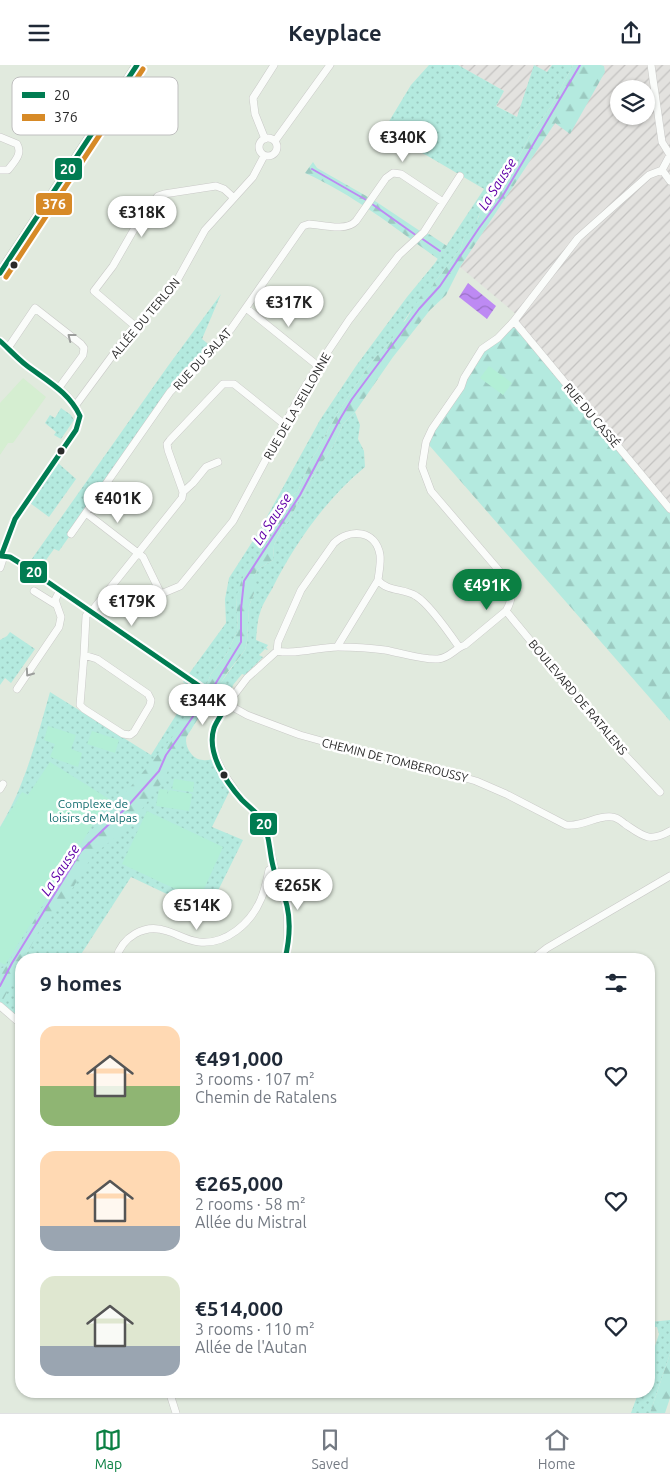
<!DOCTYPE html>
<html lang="en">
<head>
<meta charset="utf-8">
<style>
	:root { --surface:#fff; --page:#f6f6f7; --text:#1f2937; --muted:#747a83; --line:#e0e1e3; --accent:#0b8043 }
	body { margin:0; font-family:Ubuntu,sans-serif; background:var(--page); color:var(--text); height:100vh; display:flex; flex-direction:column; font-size:19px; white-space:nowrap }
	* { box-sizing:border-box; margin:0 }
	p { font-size:16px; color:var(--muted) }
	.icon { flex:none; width:28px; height:28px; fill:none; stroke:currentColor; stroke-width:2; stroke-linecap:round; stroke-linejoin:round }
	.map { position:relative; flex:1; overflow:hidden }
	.drawer { position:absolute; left:15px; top:888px; width:640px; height:445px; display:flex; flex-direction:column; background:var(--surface); border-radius:20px; box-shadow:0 1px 4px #0004 }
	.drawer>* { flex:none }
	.fabs { position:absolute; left:610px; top:15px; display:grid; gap:10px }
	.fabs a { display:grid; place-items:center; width:45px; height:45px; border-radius:50%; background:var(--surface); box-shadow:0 1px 4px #0004; font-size:25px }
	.price { position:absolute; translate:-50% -42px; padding:0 11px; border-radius:18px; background:#fff; color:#222; font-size:16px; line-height:32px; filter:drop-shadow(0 1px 2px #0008) }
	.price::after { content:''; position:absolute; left:50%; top:30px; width:15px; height:11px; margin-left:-8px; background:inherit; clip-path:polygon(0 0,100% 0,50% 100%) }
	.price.on { background:var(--accent); color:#fff }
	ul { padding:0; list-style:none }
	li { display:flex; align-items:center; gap:15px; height:125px; padding:0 25px }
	li span { display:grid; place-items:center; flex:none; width:140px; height:100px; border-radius:15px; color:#555 }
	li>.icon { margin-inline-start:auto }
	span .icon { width:60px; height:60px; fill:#fffc; stroke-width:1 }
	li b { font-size:21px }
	h2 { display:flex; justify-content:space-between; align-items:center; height:60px; padding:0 25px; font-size:21px }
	header { display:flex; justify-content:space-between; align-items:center; height:65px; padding:0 25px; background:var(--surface); font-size:22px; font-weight:600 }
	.dock { display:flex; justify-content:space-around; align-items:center; height:70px; border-top:1px solid var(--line); background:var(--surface); font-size:14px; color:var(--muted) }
	.dock a { display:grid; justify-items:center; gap:2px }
	.dock .on { color:var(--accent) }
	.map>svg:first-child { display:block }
	.industrial { fill:url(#industrial-furrows); fill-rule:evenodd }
	.education { fill:#d5eed1 }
	.green { fill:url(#green-dots) }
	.forest { fill:url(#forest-firs) }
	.pitch { fill:#b2efd6 }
	.water { fill:url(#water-waves) }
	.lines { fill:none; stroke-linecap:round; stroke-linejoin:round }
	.stream { stroke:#bd8af3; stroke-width:2 }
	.minor-casing { stroke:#c9c9c7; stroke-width:8 }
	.major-casing { stroke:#c2c5c0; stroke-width:10 }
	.minor { stroke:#fafcfa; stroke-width:7 }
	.major { stroke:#d2e8d1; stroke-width:9 }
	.bus-1-casing { stroke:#fff; stroke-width:9 }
	.bus-2-casing { stroke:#fff; stroke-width:9 }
	.bus-1 { stroke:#007c52; stroke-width:5 }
	.bus-2 { stroke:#d78a27; stroke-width:5 }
	.oneway { stroke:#9c9e9c }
	.bus-dot { fill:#2a2a2a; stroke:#fff; stroke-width:2 }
	.labels { text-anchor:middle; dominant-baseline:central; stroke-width:5; stroke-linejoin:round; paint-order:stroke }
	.street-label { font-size:12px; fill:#2a2a2a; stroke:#fff }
	.park-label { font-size:12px; fill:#126d6f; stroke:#fff }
	.water-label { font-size:14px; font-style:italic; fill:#6000a8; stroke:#fff }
	.key { fill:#fff; stroke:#bfbfbf; stroke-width:1 }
	.key-label { font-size:14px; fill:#2a2a2a }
	.line-badge { stroke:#fff; stroke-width:2 }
	.badge-label { font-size:14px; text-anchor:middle; font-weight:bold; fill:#fff }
</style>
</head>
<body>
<header><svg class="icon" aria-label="menu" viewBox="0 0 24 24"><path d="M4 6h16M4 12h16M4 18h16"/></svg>Keyplace<svg class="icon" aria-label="share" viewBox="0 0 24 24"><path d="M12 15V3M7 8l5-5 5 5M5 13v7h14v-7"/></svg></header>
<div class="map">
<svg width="670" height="1348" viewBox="0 0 670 1348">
	<defs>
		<pattern id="industrial-furrows" width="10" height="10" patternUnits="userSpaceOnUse" patternTransform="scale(1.25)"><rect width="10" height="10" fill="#e3e2df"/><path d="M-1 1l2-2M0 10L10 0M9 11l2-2" fill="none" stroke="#c3c2c0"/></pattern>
		<pattern id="green-dots" width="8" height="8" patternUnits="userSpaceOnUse" patternTransform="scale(1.25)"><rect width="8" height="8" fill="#b4eadf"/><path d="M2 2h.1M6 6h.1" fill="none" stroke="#9bc9c0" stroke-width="1.8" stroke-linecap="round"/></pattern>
		<pattern id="forest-firs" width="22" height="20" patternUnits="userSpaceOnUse" patternTransform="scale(1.25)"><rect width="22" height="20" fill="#b4eadf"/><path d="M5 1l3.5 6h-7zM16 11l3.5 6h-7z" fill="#9bc9c0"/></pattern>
		<pattern id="water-waves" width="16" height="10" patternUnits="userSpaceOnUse" patternTransform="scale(1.25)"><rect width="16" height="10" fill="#bd8af3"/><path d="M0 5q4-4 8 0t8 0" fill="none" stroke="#9a71c5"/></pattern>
	</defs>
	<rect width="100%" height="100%" fill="#e1eade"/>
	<path class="industrial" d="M458 0H552L547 8 534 1 517 52 496 40 504 26Z
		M601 0H670V444L514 256 517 250 460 202 555 57 570 68 604 2ZM619 24H646V51H619Z"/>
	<path class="education" d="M23 313 46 332 13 378H8L0 390V338Z"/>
	<path class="green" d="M429 0H458L504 26 496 41 517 52 534 0 547 7 552 0H573L552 40 529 72 515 100 500 125 481 145 473 165 464 172 461 183 434 218 432 223 421 231 416 241 410 247 390 277 372 296 335 352 317 386 311 395 298 426 291 431 280 453 274 460 268 476 236 532 238 565 226 590 211 609 202 631 183 658 192 663C191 665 188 667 187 670 183 680 192 695 203 695 207 696 212 694 216 693L232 721 212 762 243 775 207 848 131 812 78 894H21V947L17 955 0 941V762C25 721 37 673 50 627L151 690 193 623 183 617 226 558 225 534 229 513 258 468 320 355 356 301 407 232 435 198 484 124 426 90 382 68 411 20Z
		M221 229 202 274 213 283 177 319 59 486 54 484 38 506 29 498 168 301Z
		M61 343 71 350 74 355 61 374 54 370 56 367 45 358 50 350 55 353Z
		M355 347 360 360 358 374 364 386 365 402C326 434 295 478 272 524 268 531 262 540 260 548 257 556 257 566 256 575L268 580 266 583 268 584 267 585 265 584 259 590 263 592 245 610 242 609 233 620 230 628 224 633 216 630 220 624 219 620 245 585 247 577 249 541 254 528V511L258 504 273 495 274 480 281 465 288 457 300 434 316 406 333 382 343 359Z
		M58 398 76 414 49 452 30 438Z
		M10 567 35 584 11 618 5 613 0 620V575L7 571Z
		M670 1255V1289L650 1348H631L639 1326H649V1299L659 1269 657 1262H649V1257Z"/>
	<path class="forest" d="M573 0H601L604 1 605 7 570 69 555 58 460 202 446 230 430 245 393 292 355 347 343 359 333 382 316 406 300 434 288 457 281 465 274 480 273 495 258 504 254 511V528L249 541 247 577 245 585 227 608 187 671 172 689 166 713 155 726 130 761 93 790 64 837 38 868 24 894H21V899L0 941V904L6 901 88 768 114 747 121 733 170 675 202 631 211 609 226 590 238 565 236 532 242 514 248 503 268 476 274 460 280 453 291 431 298 426 311 395 317 386 335 352 372 296 390 277 401 258 405 256C409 249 415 240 420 232 425 226 431 226 434 218L461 183 464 172 472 165 479 151 480 145 500 125 515 100 529 72 552 40Z
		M313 97 317 103 375 136 420 166 429 169 447 181 438 194C395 163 354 130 305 108Z
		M514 256 670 444V656L429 380 432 364 482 284Z
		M670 1289V1333L665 1348H650Z"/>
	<path class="pitch" d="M489 301 512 318 503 330 480 313Z
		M48 661 76 670 71 684 82 688 78 702 50 692 55 679 44 675Z
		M92 666 119 675 115 688 87 679Z
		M50 697 109 734 5 900 0 897V763L22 727 28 730Z
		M174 714 194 717 193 727 172 724Z
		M159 724 168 725 167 730 169 725 192 729 189 746 156 741Z
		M147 746 223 782 199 835 122 799Z"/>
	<path class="water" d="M468 218 496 241 487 254 459 232Z"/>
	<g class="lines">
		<path class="stream" d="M312 104 368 136
			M372 139 417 171
			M421 173 440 186
			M211 626 241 577V544L244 516 300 430 340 354 352 334 419 244 440 221 479 163 502 132 580 0
			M0 921 12 898 81 786 127 742 159 706 166 690 208 630"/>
		<defs>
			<path id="minor" d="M651 0 662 77 670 90
				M0 72 17 79C23 89 14 97 8 105H0
				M259 82a9 9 0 1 1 18 0a9 9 0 1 1-18 0Z
				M265 74 255 49 253 33 274 0
				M275 76 330 0
				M662 105 670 116
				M246 243 318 301
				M514 256 670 444
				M135 261 94 226 113 201 144 147 158 131 164 129 216 121 224 124 234 133
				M0 276C9 284 17 293 26 300 45 315 72 327 80 351L76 365 15 454 1 491
				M8 283 35 243 81 279 84 283 83 290 58 324
				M75 341 129 268 174 221 205 165 253 112 264 91
				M183 427 193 418 206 402 218 397
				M86 448 143 492 161 529 180 521 233 456 303 325 318 301 349 255 399 190 424 167 460 111
				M71 469 170 327 231 264 303 161 309 159C323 160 346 167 356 156L386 113 393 108 401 109 443 137
				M0 491 10 492 23 500 213 631 247 650 300 670 329 678 409 697 476 716 506 729 566 760C584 762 596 750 612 752 617 752 621 756 625 759 643 771 649 778 670 766
				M0 503 4 491
				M34 526 55 539
				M91 547 182 433 183 427 168 385 167 379 170 375 223 319H234L284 359
				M337 582 378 515
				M277 586 247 613 231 634 215 659 212 674 214 689 224 709 241 734 260 752 266 764 274 802 287 843 288 883 285 894
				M277 586 278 577 301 525 334 478C350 463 376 465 380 490 381 498 379 507 378 515 387 527 404 523 416 531 428 538 450 569 459 582
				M277 586C296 590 318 582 338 582 353 582 370 583 385 585 402 588 421 595 438 594 450 593 455 583 465 580L506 546
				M84 590 80 640 84 644 123 669 130 670 134 667 150 640 151 635 148 629 97 594 84 590 86 551 90 546
				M17 624 59 562 61 552 55 535 60 525
				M0 724 3 719
				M660 727 624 689 506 546C512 536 513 526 508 516L431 426 422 402 426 377 432 364 461 322 464 313 482 284 498 273 514 256 578 173 649 110 662 105 670 90
				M116 894C122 872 144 858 167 866 177 869 188 876 199 877 226 880 251 858 261 834 265 825 267 814 269 805L274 802
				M533 894 547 883 670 811
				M0 941 21 959
				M169 1326 176 1348"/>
			<path id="major" d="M0 208 137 0"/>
		</defs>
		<use href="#minor" class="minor-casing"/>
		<use href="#major" class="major-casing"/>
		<use href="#minor" class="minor"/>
		<use href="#major" class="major"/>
		<defs>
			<path id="bus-1" d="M0 208 137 0
				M0 276C9 284 17 293 26 300 47 316 69 327 80 351L76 365 15 454 1 491 10 492 23 500 227 640
				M227 640C223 648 217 655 214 663 206 688 226 717 242 735 249 742 258 748 263 757 270 771 269 786 273 801 276 815 284 827 287 841 291 858 289 877 285 894"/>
			<path id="bus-2" d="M6 212 143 4"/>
		</defs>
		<use href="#bus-1" class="bus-1-casing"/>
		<use href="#bus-2" class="bus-2-casing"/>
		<use href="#bus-1" class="bus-1"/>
		<use href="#bus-2" class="bus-2"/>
	</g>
	<defs><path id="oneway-chevron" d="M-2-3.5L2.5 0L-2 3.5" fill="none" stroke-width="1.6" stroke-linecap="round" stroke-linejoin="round" transform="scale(1.25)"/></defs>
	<g class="oneway">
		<use href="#oneway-chevron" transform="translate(71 272) rotate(-142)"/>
		<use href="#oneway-chevron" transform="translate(29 608) rotate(125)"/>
	</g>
	<g class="bus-dot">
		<circle cx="14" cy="200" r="4.5"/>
		<circle cx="61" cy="386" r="4.5"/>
		<circle cx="224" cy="710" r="4.5"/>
	</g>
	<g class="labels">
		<g class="street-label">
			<text transform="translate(145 253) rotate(-50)">ALLÉE DU TERLON</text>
			<text transform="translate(202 294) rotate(-47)">RUE DU SALAT</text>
			<text transform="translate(297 341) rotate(-60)">RUE DE LA SEILLONNE</text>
			<text transform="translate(592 350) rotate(50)">RUE DU CASSÉ</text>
			<text transform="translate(578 632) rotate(50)">BOULEVARD DE RATALENS</text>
			<text transform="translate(395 695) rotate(14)">CHEMIN DE TOMBEROUSSY</text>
		</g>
		<g class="park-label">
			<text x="93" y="738">Complexe de<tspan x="93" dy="14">loisirs de Malpas</tspan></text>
		</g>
		<g class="water-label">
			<text transform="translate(497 119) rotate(-58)">La Sausse</text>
			<text transform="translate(272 454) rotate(-57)">La Sausse</text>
			<text transform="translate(60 805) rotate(-57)">La Sausse</text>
		</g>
	</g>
	<rect x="12" y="12" width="166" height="58" rx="8" class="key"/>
	<rect x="22" y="27" width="23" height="6" fill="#007c52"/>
	<rect x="22" y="49" width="23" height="7" fill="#d78a27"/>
	<g class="key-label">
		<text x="54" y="35">20</text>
		<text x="54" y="57">376</text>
	</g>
	<g class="line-badge">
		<rect x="54" y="92" width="29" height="24" rx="5" fill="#007c52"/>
		<rect x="35" y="127" width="38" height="24" rx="5" fill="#d78a27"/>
		<rect x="19" y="495" width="29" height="24" rx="5" fill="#007c52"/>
		<rect x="249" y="747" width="29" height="24" rx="5" fill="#007c52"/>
	</g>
	<g class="badge-label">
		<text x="68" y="109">20</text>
		<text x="54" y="144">376</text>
		<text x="34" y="512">20</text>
		<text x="264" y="764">20</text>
	</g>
</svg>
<div class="fabs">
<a><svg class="icon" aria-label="layers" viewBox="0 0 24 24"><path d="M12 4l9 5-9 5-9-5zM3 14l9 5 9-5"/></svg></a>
</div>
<b class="price" style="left:403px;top:98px">€340K</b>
<b class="price" style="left:142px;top:173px">€318K</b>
<b class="price" style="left:289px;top:263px">€317K</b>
<b class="price" style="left:118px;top:459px">€401K</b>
<b class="price on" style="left:487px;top:546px">€491K</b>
<b class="price" style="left:132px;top:562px">€179K</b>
<b class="price" style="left:203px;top:661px">€344K</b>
<b class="price" style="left:298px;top:846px">€265K</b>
<b class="price" style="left:197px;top:866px">€514K</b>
<section class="drawer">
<h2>9 homes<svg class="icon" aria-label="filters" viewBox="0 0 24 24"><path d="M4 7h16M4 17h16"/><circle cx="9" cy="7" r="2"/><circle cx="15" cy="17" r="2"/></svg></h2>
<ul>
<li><span style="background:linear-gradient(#ffd9b3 60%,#8fb573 0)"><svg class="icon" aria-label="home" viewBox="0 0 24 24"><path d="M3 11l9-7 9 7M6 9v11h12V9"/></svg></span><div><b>€491,000</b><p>3 rooms · 107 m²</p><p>Chemin de Ratalens</p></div><svg class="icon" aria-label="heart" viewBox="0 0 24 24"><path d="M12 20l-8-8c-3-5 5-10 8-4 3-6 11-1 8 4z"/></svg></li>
<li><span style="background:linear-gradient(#ffd9b3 75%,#9aa5b1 0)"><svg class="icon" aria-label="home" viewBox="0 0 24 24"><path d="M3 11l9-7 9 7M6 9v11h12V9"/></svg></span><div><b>€265,000</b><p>2 rooms · 58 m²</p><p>Allée du Mistral</p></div><svg class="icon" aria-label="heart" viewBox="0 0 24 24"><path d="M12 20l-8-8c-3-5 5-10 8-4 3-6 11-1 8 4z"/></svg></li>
<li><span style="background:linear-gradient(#dfe7d0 70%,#9aa5b1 0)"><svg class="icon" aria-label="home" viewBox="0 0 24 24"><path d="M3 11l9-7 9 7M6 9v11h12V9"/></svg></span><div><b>€514,000</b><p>3 rooms · 110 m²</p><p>Allée de l'Autan</p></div><svg class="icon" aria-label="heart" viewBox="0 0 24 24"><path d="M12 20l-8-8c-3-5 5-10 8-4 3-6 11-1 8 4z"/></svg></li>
</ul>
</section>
</div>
<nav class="dock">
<a class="on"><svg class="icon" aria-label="map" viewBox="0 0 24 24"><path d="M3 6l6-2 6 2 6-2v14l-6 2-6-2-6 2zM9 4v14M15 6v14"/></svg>Map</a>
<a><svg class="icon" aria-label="saved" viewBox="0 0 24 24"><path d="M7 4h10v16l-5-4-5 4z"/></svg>Saved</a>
<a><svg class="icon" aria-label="home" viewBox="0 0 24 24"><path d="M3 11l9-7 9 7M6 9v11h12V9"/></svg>Home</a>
</nav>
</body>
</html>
